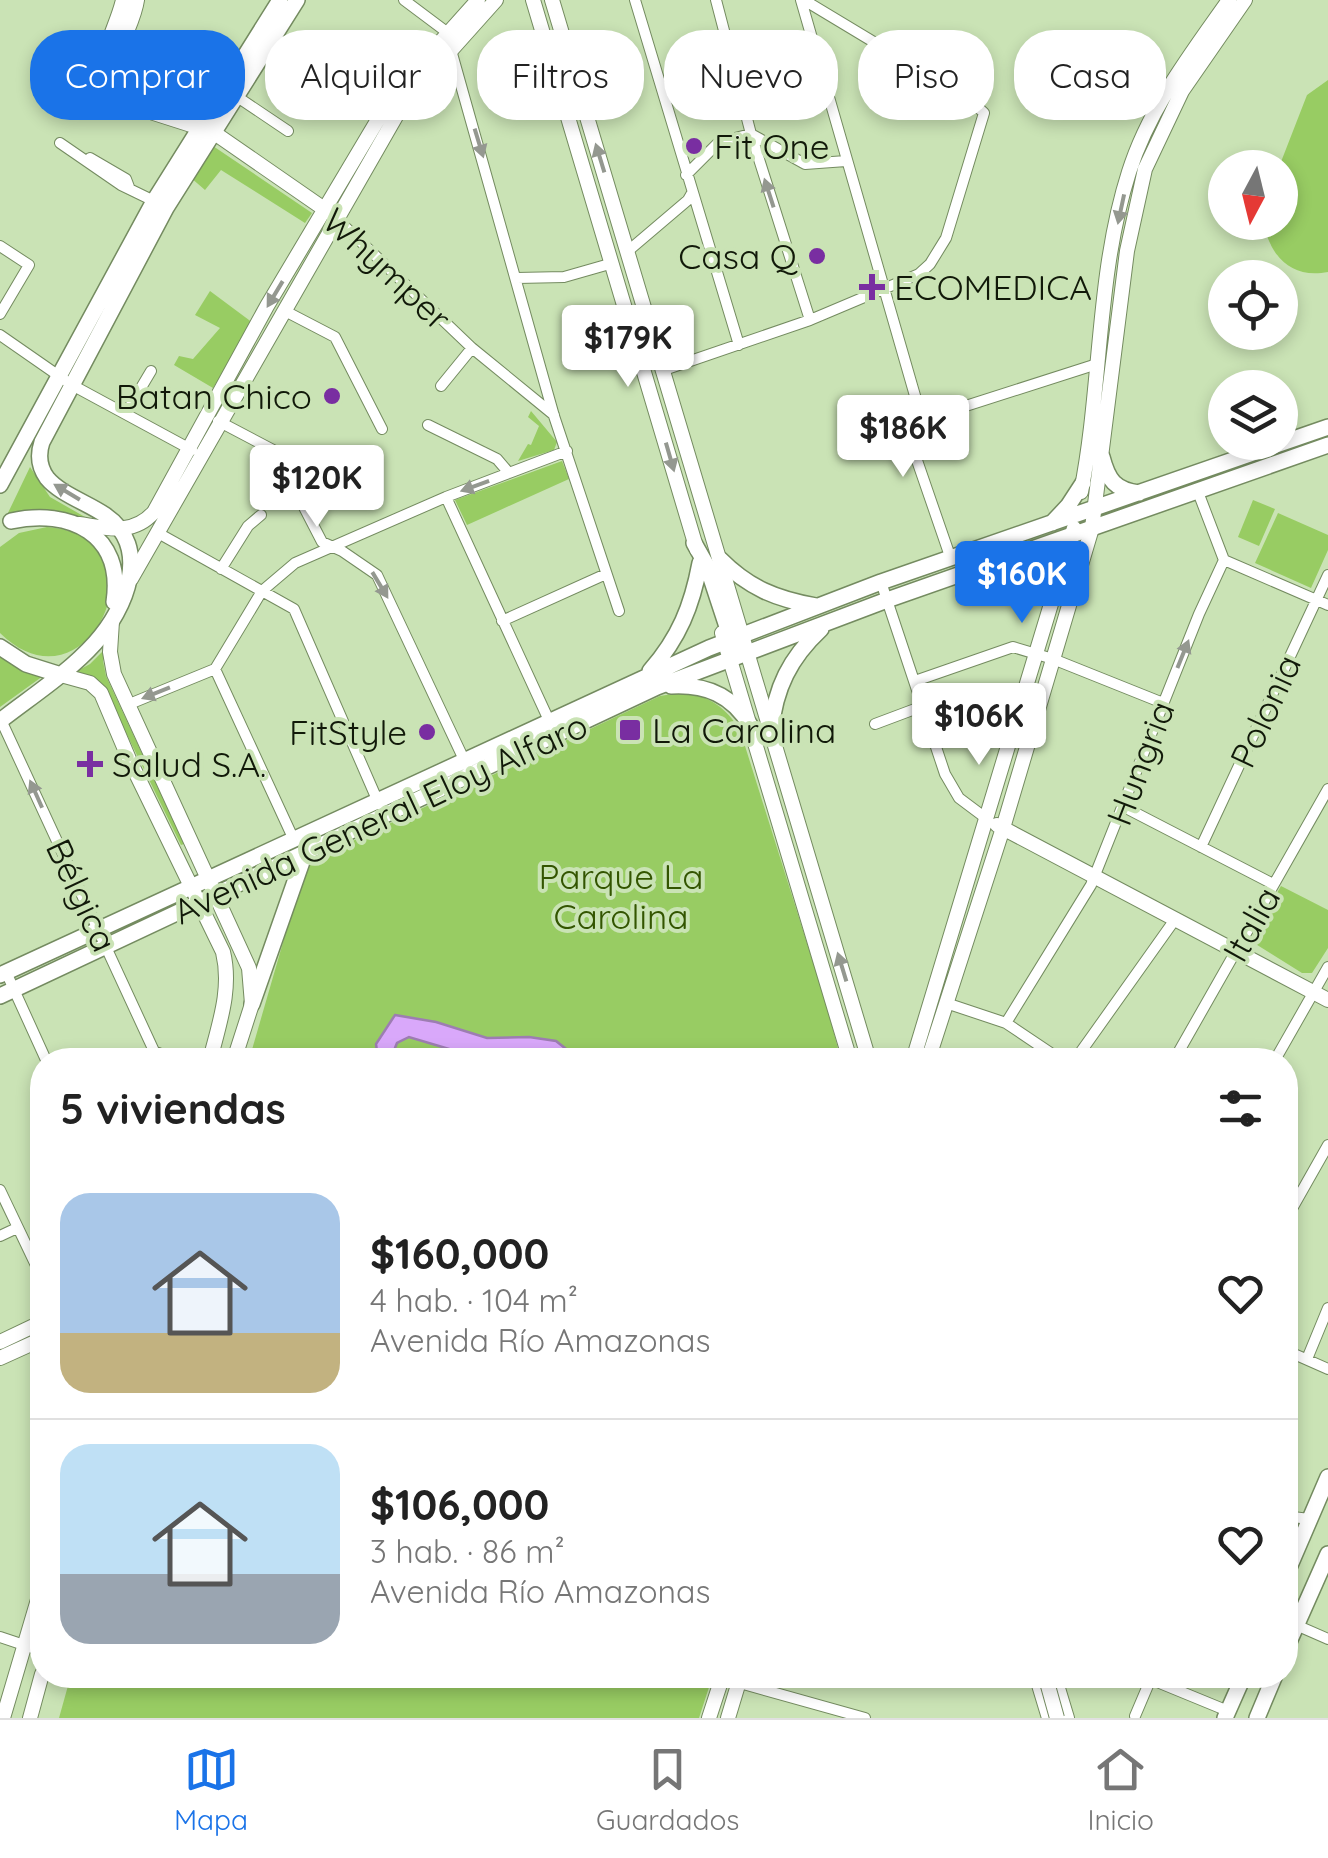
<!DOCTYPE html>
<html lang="es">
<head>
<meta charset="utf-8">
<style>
	:root { --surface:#fff; --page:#f2f2f2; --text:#222; --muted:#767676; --line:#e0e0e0; --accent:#1a73e8 }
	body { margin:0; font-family:Quicksand,sans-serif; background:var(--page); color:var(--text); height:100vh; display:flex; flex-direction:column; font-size:38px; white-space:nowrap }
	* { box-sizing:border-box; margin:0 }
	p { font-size:32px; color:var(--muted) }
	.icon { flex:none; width:55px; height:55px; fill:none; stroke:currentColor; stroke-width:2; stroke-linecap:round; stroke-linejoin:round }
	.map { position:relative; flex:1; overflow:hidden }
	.drawer { position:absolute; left:30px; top:1048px; width:1268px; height:640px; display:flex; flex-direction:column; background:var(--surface); border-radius:40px; box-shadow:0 5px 15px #0003 }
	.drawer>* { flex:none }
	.top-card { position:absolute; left:30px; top:30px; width:1270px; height:90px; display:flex; gap:20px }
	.needle { width:65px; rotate:187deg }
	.fabs { position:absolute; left:1208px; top:150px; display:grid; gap:20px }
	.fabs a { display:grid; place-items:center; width:90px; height:90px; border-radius:50%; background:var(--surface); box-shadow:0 5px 15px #0003; font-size:50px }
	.price { position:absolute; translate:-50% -85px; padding:0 22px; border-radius:10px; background:#fff; color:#222; font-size:32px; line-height:65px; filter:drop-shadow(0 2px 5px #0008) }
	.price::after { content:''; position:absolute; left:50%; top:60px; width:30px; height:22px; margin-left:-15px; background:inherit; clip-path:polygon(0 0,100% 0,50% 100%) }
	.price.on { background:var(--accent); color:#fff }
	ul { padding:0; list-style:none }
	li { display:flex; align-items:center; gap:30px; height:250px; padding:0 30px }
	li+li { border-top:2px solid var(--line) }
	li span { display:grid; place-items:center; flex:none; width:280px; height:200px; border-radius:30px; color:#555 }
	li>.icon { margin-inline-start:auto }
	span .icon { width:120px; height:120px; fill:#fffc; stroke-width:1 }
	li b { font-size:42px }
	h2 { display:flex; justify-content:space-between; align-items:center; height:120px; padding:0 30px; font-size:42px }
	.tag { padding:0 35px; border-radius:40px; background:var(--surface); box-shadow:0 5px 15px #0003; font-size:35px; line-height:90px }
	.tag.on { background:var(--accent); color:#fff }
	.tab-bar { display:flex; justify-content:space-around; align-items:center; height:140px; border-top:2px solid var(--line); background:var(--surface); font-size:28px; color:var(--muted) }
	.tab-bar a { display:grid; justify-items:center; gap:5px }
	.tab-bar .on { color:var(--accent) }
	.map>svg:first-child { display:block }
	.green { fill:#98cc63 }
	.water { fill:#d9a8fa; stroke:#9d7db2; stroke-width:2.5 }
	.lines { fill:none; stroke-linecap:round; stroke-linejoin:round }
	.street-casing { stroke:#748b60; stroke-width:12 }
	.secondary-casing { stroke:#748b60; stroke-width:16 }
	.primary-casing { stroke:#748b60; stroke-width:18 }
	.street { stroke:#fff; stroke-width:10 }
	.secondary { stroke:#fff; stroke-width:14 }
	.primary { stroke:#fff; stroke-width:15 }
	.secondary-bridge-casing { stroke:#748b60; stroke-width:16; stroke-linecap:butt }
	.secondary-bridge { stroke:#fff; stroke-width:14 }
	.oneway { fill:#949890 }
	.poi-dot { fill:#792ea1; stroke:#cae3b5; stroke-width:4 }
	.labels { text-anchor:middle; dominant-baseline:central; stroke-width:8; stroke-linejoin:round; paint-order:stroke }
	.poi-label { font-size:35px; fill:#111909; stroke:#cae3b5; text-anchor:start }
	.street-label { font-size:35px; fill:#111909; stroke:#cae3b5 }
	.park-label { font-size:35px; fill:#350; stroke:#cae3b5 }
</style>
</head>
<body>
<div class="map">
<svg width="1328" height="1718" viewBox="0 0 1328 1718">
	<rect width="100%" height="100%" fill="#cae3b5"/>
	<path class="green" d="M1328 80V272C1290 279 1271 256 1263 223L1280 222 1279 167 1307 95Z
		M213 146 312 213 305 223 221 170 205 190 190 177Z
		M210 291 253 323 213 388 174 365 179 356 193 359 220 328 195 315Z
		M531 411 557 442 554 450 518 461 528 444 531 445 539 426 528 417Z
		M562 461 569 479 467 525 455 500Z
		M30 467 50 497 85 517 38 512 7 515Z
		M1253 500 1275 509 1259 546 1238 537Z
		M1278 513 1328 535V550L1311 588 1255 563Z
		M47 527C172 536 88 720 0 633V547L19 533Z
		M106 648 103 661 106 676 184 844 181 845 105 690 94 679 77 671 90 664Z
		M0 654 43 676 0 707Z
		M685 692C711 697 726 708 740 730L827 1007 841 1060H249L306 863 660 696Z
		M1281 886 1328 910V948L1312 973H1302L1254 943 1253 935Z
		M71 1675H713L699 1718H59Z"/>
	<path class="water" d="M395 1015 436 1022 487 1038 529 1037 556 1041 580 1060H486L409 1037 397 1043 393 1053 397 1060H378L376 1044Z"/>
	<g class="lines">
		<defs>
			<path id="street" d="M404 0 448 33
				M635 0 739 345
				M716 0 751 134 810 320
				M801 0 922 420
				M451 50 554 416 619 611
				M236 96 288 131
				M60 143 121 185 154 201
				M90 158 126 179 129 187
				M686 175 719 142 751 134 805 164 846 161
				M338 220 472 348 554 415
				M0 246 29 265 0 314
				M628 251 688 200 692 193
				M517 278 564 277 613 263
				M285 311 335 337 382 429
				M0 335 72 385 192 450
				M664 370 810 320 919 274 930 264 946 238 984 113 970 100 804 0
				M441 386 472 348
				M126 413 151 371
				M218 421 275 451 322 542 342 551 377 575 467 766
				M428 425 497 459 509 473
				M446 497 552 727
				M158 533 294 609 379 804
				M951 559 911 443 912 431 922 420 1097 364
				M1224 560 1328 605
				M221 569 248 526 261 515
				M881 582 945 774 959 798 987 819
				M502 621 606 574
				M215 669 294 840
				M915 681 1013 647 1053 659 1163 703
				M127 705 215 669 262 591 295 563 446 497 567 451
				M1 720 154 1051 174 1060
				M875 724 923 706
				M1124 807 1273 884
				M1201 847 1328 575
				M6 972 46 1060
				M946 1003 1006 1023 1061 1060
				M1006 1023 1091 885 1199 614 1224 560 1198 492
				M1075 1060 1176 918
				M1174 1060 1328 789
				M1275 1060 1328 967
				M0 1190 42 1278
				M1285 1221 1328 1145
				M0 1236 17 1228
				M1285 1350 1328 1369
				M1307 1359 1328 1308
				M1285 1516 1309 1519
				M1296 1625 1328 1639
				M0 1637 42 1651
				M722 1678 865 1718
				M1150 1679 1228 1711
				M1135 1716 1152 1676"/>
			<path id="secondary" d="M123 0C115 35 87 69 116 101L213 132 330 213
				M137 0C133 29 108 56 121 84L204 117 210 127
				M533 0 697 550
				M552 0 869 1060
				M1081 492C1102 387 1096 275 1129 172 1149 108 1191 54 1229 0
				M79 524C106 528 133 536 154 512L267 306 392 96 478 0
				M131 579 403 104 496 0
				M112 621 110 652 114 674 249 968 252 1004 234 1060
				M722 633 850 1060
				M61 675 90 683 101 693 129 759 223 952C232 989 219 1024 210 1060
				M997 825 1328 1000
				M913 1060 1074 528
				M928 1060 1003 828 1092 528 1127 251 1145 169 1182 91 1245 0
				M0 1342 42 1322
				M0 1358 42 1339
				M1036 1675 1049 1718
				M1054 1675 1067 1718
				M3 1718 42 1586
				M30 1718 42 1674
				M709 1718 723 1675
				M728 1718 741 1675"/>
			<path id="primary" d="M1102 457C1108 480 1115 490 1139 493
				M0 485 154 201 280 0
				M11 521C70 508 124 534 114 602
				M1052 523 1068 506 1083 483
				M694 543 707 566 734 648
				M1040 547 1058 553 1064 565
				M720 559C749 588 776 599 816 606
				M0 647 26 664 61 675
				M650 671C679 638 692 606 700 563
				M671 686C706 684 732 695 750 725
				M0 721C32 696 68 673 95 643 126 609 152 547 105 515 88 503 60 494 47 478 39 467 38 454 42 442L166 208 297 0
				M771 730C775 688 790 658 821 629
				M0 975 709 648 881 582 1328 427
				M0 996 657 687 887 600 1328 445
				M252 1004 304 856
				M1285 1577 1328 1477
				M1285 1651 1328 1554
				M1225 1718 1244 1675
				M1257 1718 1275 1675"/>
		</defs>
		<use href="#street" class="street-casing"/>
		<use href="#secondary" class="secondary-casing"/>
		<use href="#primary" class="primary-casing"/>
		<use href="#street" class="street"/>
		<use href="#secondary" class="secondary"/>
		<use href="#primary" class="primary"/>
		<defs>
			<path id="secondary-bridge" d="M1045 1675 1057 1718"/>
		</defs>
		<use href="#secondary-bridge" class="secondary-bridge-casing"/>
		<use href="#secondary-bridge" class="secondary-bridge"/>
	</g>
	<defs><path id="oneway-solid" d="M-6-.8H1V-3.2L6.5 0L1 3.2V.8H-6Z" transform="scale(2.5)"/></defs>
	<g class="oneway">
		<use href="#oneway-solid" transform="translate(479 143) rotate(73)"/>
		<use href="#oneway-solid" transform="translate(600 158) rotate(-107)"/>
		<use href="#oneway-solid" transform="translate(769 193) rotate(-108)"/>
		<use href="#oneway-solid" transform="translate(1121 209) rotate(102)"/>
		<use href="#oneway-solid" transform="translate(275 294) rotate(121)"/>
		<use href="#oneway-solid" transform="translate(670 457) rotate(74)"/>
		<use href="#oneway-solid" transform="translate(475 486) rotate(160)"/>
		<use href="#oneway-solid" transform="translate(67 492) rotate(-149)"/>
		<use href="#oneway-solid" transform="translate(380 585) rotate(59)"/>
		<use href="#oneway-solid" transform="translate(1183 654) rotate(-68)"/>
		<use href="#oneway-solid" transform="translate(156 693) rotate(158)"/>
		<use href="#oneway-solid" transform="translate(36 794) rotate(-114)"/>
		<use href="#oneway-solid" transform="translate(842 967) rotate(-107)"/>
	</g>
	<g class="poi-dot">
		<circle cx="694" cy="146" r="10"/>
		<circle cx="817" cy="256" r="10"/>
		<path d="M867 272h10v10h10v10h-10v10h-10v-10h-10v-10h10z"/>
		<circle cx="332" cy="396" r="10"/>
		<rect x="618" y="718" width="24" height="24" rx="5"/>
		<circle cx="427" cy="732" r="10"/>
		<path d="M85 749h10v10h10v10h-10v10h-10v-10h-10v-10h10z"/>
	</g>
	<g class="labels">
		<g class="poi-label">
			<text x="714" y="146">Fit One</text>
			<text x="797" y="256" text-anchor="end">Casa Q</text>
			<text x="894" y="287">ECOMEDICA</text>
			<text x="312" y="396" text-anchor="end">Batan Chico</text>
			<text x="652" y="730">La Carolina</text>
			<text x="407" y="732" text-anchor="end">FitStyle</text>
			<text x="112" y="764">Salud S.A.</text>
		</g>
		<g class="street-label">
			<text transform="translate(387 269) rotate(43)">Whymper</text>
			<text transform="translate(1265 711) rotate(-65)">Polonia</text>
			<text transform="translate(1140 763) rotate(-69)">Hungria</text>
			<text transform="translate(380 818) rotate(-25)">Avenida General Eloy Alfaro</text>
			<text transform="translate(82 895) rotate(65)">Bélgica</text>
			<text transform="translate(1251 924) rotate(-61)">Italia</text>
		</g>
		<g class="park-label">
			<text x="621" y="876">Parque La<tspan x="621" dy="40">Carolina</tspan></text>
		</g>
	</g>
</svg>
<div class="fabs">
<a><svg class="needle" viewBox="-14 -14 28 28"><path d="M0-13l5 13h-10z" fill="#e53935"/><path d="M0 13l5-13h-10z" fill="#767676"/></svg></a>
<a><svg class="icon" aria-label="locate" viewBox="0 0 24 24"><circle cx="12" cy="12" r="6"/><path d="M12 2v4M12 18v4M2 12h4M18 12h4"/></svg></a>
<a><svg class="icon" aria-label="layers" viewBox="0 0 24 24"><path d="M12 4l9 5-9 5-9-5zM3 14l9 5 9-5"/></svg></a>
</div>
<b class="price" style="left:628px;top:390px">$179K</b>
<b class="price" style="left:903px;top:480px">$186K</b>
<b class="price" style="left:317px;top:530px">$120K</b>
<b class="price on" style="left:1022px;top:626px">$160K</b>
<b class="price" style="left:979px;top:768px">$106K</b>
<div class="top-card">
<a class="tag on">Comprar</a>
<a class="tag">Alquilar</a>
<a class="tag">Filtros</a>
<a class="tag">Nuevo</a>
<a class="tag">Piso</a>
<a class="tag">Casa</a>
</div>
<section class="drawer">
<h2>5 viviendas<svg class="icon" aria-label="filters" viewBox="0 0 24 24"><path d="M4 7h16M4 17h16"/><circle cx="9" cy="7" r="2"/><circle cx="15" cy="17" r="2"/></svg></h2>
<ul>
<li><span style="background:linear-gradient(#a9c7e8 70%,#c2b280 0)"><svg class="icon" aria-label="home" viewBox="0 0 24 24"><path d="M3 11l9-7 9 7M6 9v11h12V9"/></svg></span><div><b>$160,000</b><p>4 hab. · 104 m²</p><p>Avenida Río Amazonas</p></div><svg class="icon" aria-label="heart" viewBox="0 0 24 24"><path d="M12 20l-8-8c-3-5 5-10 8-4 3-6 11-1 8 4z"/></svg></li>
<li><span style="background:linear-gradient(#bfe0f5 65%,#9aa5b1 0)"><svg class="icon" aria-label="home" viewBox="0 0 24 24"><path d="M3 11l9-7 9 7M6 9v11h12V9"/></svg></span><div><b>$106,000</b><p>3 hab. · 86 m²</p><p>Avenida Río Amazonas</p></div><svg class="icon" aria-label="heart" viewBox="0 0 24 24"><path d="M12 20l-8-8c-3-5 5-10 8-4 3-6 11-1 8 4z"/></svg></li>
</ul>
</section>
</div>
<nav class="tab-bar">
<a class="on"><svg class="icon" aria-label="map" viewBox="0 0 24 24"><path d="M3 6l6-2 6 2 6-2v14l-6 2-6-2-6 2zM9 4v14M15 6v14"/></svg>Mapa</a>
<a><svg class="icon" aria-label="saved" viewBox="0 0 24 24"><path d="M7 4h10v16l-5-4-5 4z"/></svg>Guardados</a>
<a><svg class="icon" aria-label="home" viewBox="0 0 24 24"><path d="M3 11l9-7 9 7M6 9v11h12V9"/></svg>Inicio</a>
</nav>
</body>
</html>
